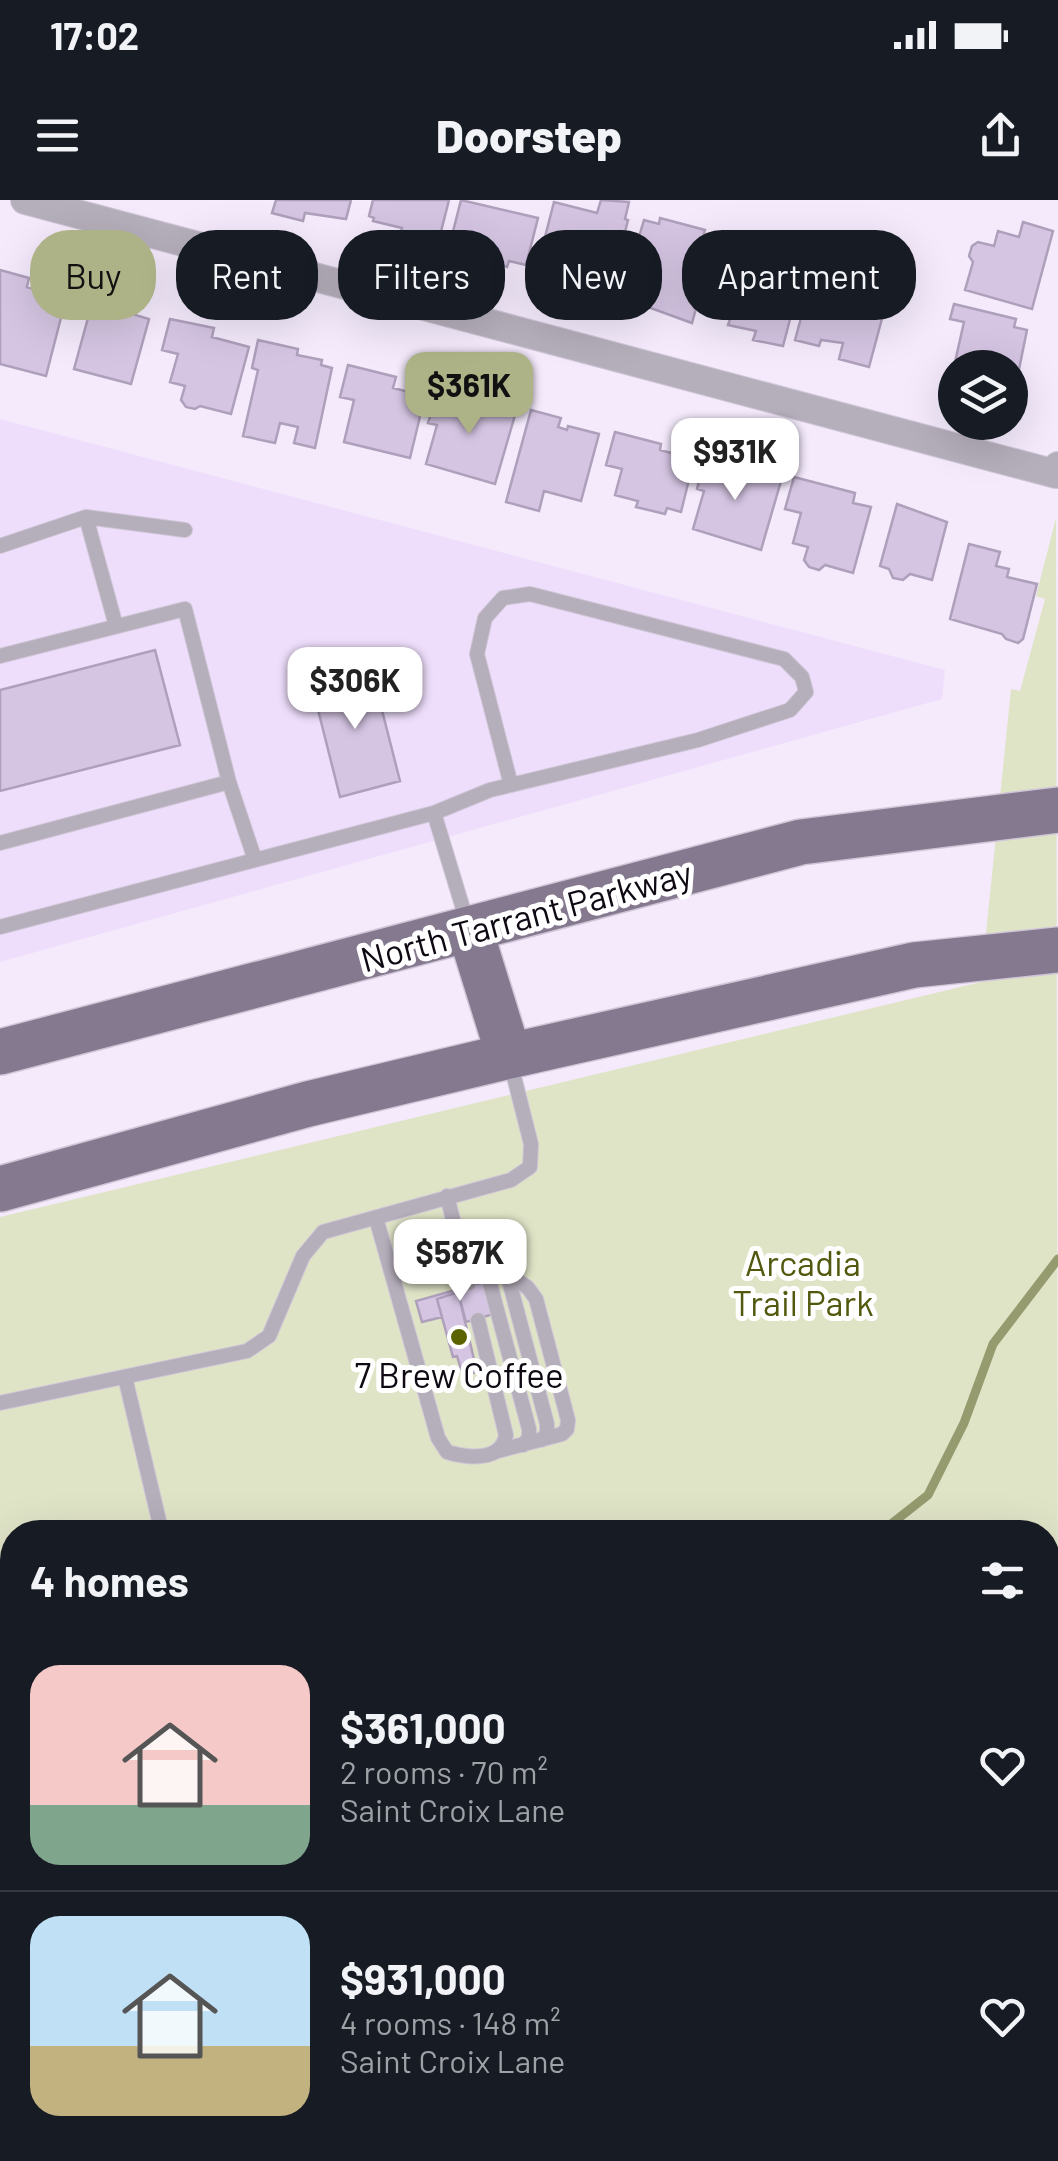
<!DOCTYPE html>
<html lang="en">
<head>
<meta charset="utf-8">
<style>
	:root { --surface:#171b24; --page:#20242c; --text:#f1f3f6; --muted:#9ea1a6; --line:#363941; --accent:#aeb287 }
	body { margin:0; font-family:Barlow,sans-serif; background:var(--page); color:var(--text); height:100vh; display:flex; flex-direction:column; font-size:38px; white-space:nowrap }
	* { box-sizing:border-box; margin:0 }
	p { font-size:32px; color:var(--muted) }
	.icon { flex:none; width:55px; height:55px; fill:none; stroke:currentColor; stroke-width:2; stroke-linecap:round; stroke-linejoin:round }
	.map { position:relative; flex:1; overflow:hidden }
	.drawer { position:absolute; left:0px; top:1320px; width:1060px; height:642px; display:flex; flex-direction:column; background:var(--surface); border-radius:40px 40px 0 0; box-shadow:0 10px 40px #0002 }
	.drawer>* { flex:none }
	.hud { position:absolute; left:30px; top:30px; width:1000px; height:90px; display:flex; gap:20px }
	.fabs { position:absolute; left:938px; top:150px; display:grid; gap:20px }
	.fabs a { display:grid; place-items:center; width:90px; height:90px; border-radius:50%; background:var(--surface); box-shadow:0 10px 40px #0002; font-size:50px }
	.price { position:absolute; translate:-50% -85px; padding:0 22px; border-radius:20px; background:#fff; color:#222; font-size:32px; line-height:65px; filter:drop-shadow(0 2px 5px #0008) }
	.price::after { content:''; position:absolute; left:50%; top:60px; width:30px; height:22px; margin-left:-15px; background:inherit; clip-path:polygon(0 0,100% 0,50% 100%) }
	.price.on { background:var(--accent); color:#111 }
	ul { padding:0; list-style:none }
	li { display:flex; align-items:center; gap:30px; height:250px; padding:0 30px }
	li+li { border-top:2px solid var(--line) }
	li span { display:grid; place-items:center; flex:none; width:280px; height:200px; border-radius:30px; color:#555 }
	li>.icon { margin-inline-start:auto }
	span .icon { width:120px; height:120px; fill:#fffc; stroke-width:1 }
	li b { font-size:42px }
	h2 { display:flex; justify-content:space-between; align-items:center; height:120px; padding:0 30px; font-size:42px }
	.chip { padding:0 35px; border-radius:40px; background:var(--surface); box-shadow:0 10px 40px #0002; font-size:35px; line-height:90px }
	.chip.on { background:var(--accent); color:#111 }
	.status { display:flex; justify-content:space-between; align-items:center; height:70px; padding:0 50px; background:var(--surface); direction:ltr }
	.status svg { height:28px; fill:currentColor }
	header { display:flex; justify-content:space-between; align-items:center; height:130px; padding:0 30px; background:var(--surface); font-size:45px; font-weight:800 }
	.map>svg:first-child { display:block }
	.built { fill:#eedefc }
	.green { fill:#e0e4c7 }
	.lines { fill:none; stroke-linecap:round; stroke-linejoin:round }
	.stream { stroke:#959b6e; stroke-width:9 }
	.building { fill:#d5c5e3; stroke:#ae9fbb; stroke-width:2.5 }
	.lane-casing { stroke:#cfc6d7; stroke-width:16 }
	.street-casing { stroke:#cfc6d7; stroke-width:30 }
	.primary-casing { stroke:#cfc6d7; stroke-width:48 }
	.lane { stroke:#b5aebb; stroke-width:14 }
	.street { stroke:#b5aebb; stroke-width:28 }
	.primary { stroke:#85798f; stroke-width:45 }
	.poi-dot { fill:#5b6200; stroke:#fff; stroke-width:4 }
	.labels { text-anchor:middle; dominant-baseline:central; stroke-width:10; stroke-linejoin:round; paint-order:stroke }
	.street-label { font-size:35px; fill:#0f0913; stroke:#fff }
	.park-label { font-size:35px; fill:#52580d; stroke:#fff }
	.poi-label { font-size:35px; fill:#0f0913; stroke:#fff }
</style>
</head>
<body>
<div class="status"><b>17:02</b><svg viewBox="0 0 49 12"><path d="M0 12V9h3v3zM5 12V6h3v6zM10 12V3h3v9zM15 12V0h3v12zM26 1h20v11H26zM47 4h2v5h-2z"/></svg></div>
<header><svg class="icon" aria-label="menu" viewBox="0 0 24 24"><path d="M4 6h16M4 12h16M4 18h16"/></svg>Doorstep<svg class="icon" aria-label="share" viewBox="0 0 24 24"><path d="M12 15V3M7 8l5-5 5 5M5 13v7h14v-7"/></svg></header>
<div class="map">
<svg width="1058" height="1961" viewBox="0 0 1058 1961">
	<rect width="100%" height="100%" fill="#f4eafc"/>
	<path class="built" d="M0 219 945 470 942 499 0 762Z"/>
	<path class="green" d="M1056 318 1058 1453 1048 1456V1332H12V1929L0 1926V1017L981 782 1011 489 1020 491 1045 399 1036 396Z
		M101 1950H667L666 1961H148Z"/>
	<g class="lines">
		<path class="stream" d="M881 1332 928 1295 964 1223 993 1144 1058 1059
			M0 1679 12 1674"/>
	</g>
	<path class="building" d="M276 0H351L346 19 305 13 303 21 272 13Z
		M373 0H449L435 55 411 49 414 39 400 35 402 28 373 21 374 18 369 16Z
		M461 0 538 18 526 65 509 61 507 67 482 58 480 67 446 59Z
		M601 0 629 2 625 19 628 20 614 76 582 70 581 76 569 74 566 83 535 76 554 2 597 13Z
		M660 18 705 30 694 68 703 83 692 123 623 98 634 59 638 60 643 41 638 40 644 20 659 24Z
		M1023 22 1053 31 1032 109 965 90 973 62 969 56 972 46 978 42 994 46 998 31 1019 37Z
		M826 45 856 53 848 80 864 84 868 67 894 74 869 167 839 159 843 143 821 140 819 146 795 140 813 74 818 75Z
		M725 64 789 78 782 105 793 108 783 146 753 140 756 131 728 125 731 116 713 111Z
		M0 70 29 78 27 87 66 98 46 176 0 164Z
		M94 96 124 104 122 111 149 119 131 184 74 169Z
		M954 104 1016 119 1014 127 1027 130 1014 194 1010 192V168H955L953 171 964 122 950 119Z
		M170 119 214 128 212 137 249 147 231 214 200 206 195 209 186 207 181 200 185 186 170 182 178 154 162 150Z
		M258 140 298 149 297 155 322 160 321 165 332 168 315 248 294 243 298 227 280 223 275 243 243 236 258 170 252 168Z
		M348 165 396 177 393 188 409 192 408 200 423 204 410 258 344 242 354 200 340 197Z
		M438 191 484 201 482 205 515 215 495 284 426 264 437 225 428 223Z
		M531 210 561 218 558 227 567 230 568 226 599 234 581 301 544 291 539 311 506 302Z
		M615 232 661 244 660 250 694 259 681 312 667 308 665 314 636 307 638 301 615 295 622 269 606 265Z
		M705 258 719 262V259L749 267 748 272 781 281 761 350 693 329 704 291 697 289Z
		M794 277 855 293 853 303 871 307 853 373 825 365 819 370 809 367 804 360 808 347 793 343 801 313 785 309Z
		M897 304 947 322 932 380 910 374 903 380 893 378 889 369 880 366Z
		M969 344 1000 352 996 366 1009 369 1007 377 1037 384 1023 439 1018 443 1006 439 1002 434 950 419Z
		M155 450 180 545 0 591V490Z
		M371 467 400 581 340 597 311 482Z
		M484 1082 494 1114 466 1122 458 1092 437 1099 442 1117 422 1122 416 1101Z
		M458 1092 477 1172 463 1176 457 1156 453 1157 437 1099Z
		M1058 1497V1563L1048 1564V1498Z
		M1058 1716V1778L1056 1785 1048 1789V1721Z
		M684 1950H775V1957L787 1958 786 1961H683Z"/>
	<g class="lines">
		<defs>
			<path id="lane" d="M86 317 116 426
				M0 346 86 317 185 330
				M0 456 185 409 229 582 255 660
				M434 613 490 590 698 540 790 510 806 492 802 477 784 459 530 394 503 398 485 418 477 454 511 585
				M0 643 229 582
				M0 727 434 613 468 725
				M447 996 469 1083
				M376 1018 438 1238 447 1252C467 1258 502 1262 506 1235L478 1120
				M457 1036 528 1088 536 1099 568 1220 567 1229 562 1234 498 1251
				M482 1054 529 1229V1238L523 1245
				M507 1073 547 1224V1234L541 1240
				M125 1177 161 1329
				M0 1203 247 1151 269 1136 303 1056 323 1032 511 980 530 967 531 944 510 861"/>
			<path id="street" d="M25 0 1056 274 1058 266
				M1048 1636 1058 1635
				M846 1961 847 1950"/>
			<path id="primary" d="M470 730 509 856
				M0 852 801 642 1058 610
				M0 989 308 904 509 856 914 765 1058 750"/>
		</defs>
		<use href="#lane" class="lane-casing"/>
		<use href="#street" class="street-casing"/>
		<use href="#primary" class="primary-casing"/>
		<use href="#lane" class="lane"/>
		<use href="#street" class="street"/>
		<use href="#primary" class="primary"/>
	</g>
	<circle class="poi-dot" cx="459" cy="1137" r="10"/>
	<g class="labels">
		<g class="street-label">
			<text transform="translate(526 715) rotate(-15)">North Tarrant Parkway</text>
		</g>
		<g class="park-label">
			<text x="803" y="1062">Arcadia<tspan x="803" dy="40">Trail Park</tspan></text>
		</g>
		<g class="poi-label">
			<text x="459" y="1174">7 Brew Coffee</text>
		</g>
	</g>
</svg>
<div class="fabs">
<a><svg class="icon" aria-label="layers" viewBox="0 0 24 24"><path d="M12 4l9 5-9 5-9-5zM3 14l9 5 9-5"/></svg></a>
</div>
<b class="price on" style="left:469px;top:237px">$361K</b>
<b class="price" style="left:735px;top:303px">$931K</b>
<b class="price" style="left:355px;top:532px">$306K</b>
<b class="price" style="left:460px;top:1104px">$587K</b>
<div class="hud">
<a class="chip on">Buy</a>
<a class="chip">Rent</a>
<a class="chip">Filters</a>
<a class="chip">New</a>
<a class="chip">Apartment</a>
</div>
<section class="drawer">
<h2>4 homes<svg class="icon" aria-label="filters" viewBox="0 0 24 24"><path d="M4 7h16M4 17h16"/><circle cx="9" cy="7" r="2"/><circle cx="15" cy="17" r="2"/></svg></h2>
<ul>
<li><span style="background:linear-gradient(#f6c9c9 70%,#7fa58c 0)"><svg class="icon" aria-label="home" viewBox="0 0 24 24"><path d="M3 11l9-7 9 7M6 9v11h12V9"/></svg></span><div><b>$361,000</b><p>2 rooms · 70 m²</p><p>Saint Croix Lane</p></div><svg class="icon" aria-label="heart" viewBox="0 0 24 24"><path d="M12 20l-8-8c-3-5 5-10 8-4 3-6 11-1 8 4z"/></svg></li>
<li><span style="background:linear-gradient(#bfe0f5 65%,#c2b280 0)"><svg class="icon" aria-label="home" viewBox="0 0 24 24"><path d="M3 11l9-7 9 7M6 9v11h12V9"/></svg></span><div><b>$931,000</b><p>4 rooms · 148 m²</p><p>Saint Croix Lane</p></div><svg class="icon" aria-label="heart" viewBox="0 0 24 24"><path d="M12 20l-8-8c-3-5 5-10 8-4 3-6 11-1 8 4z"/></svg></li>
</ul>
</section>
</div>
</body>
</html>
